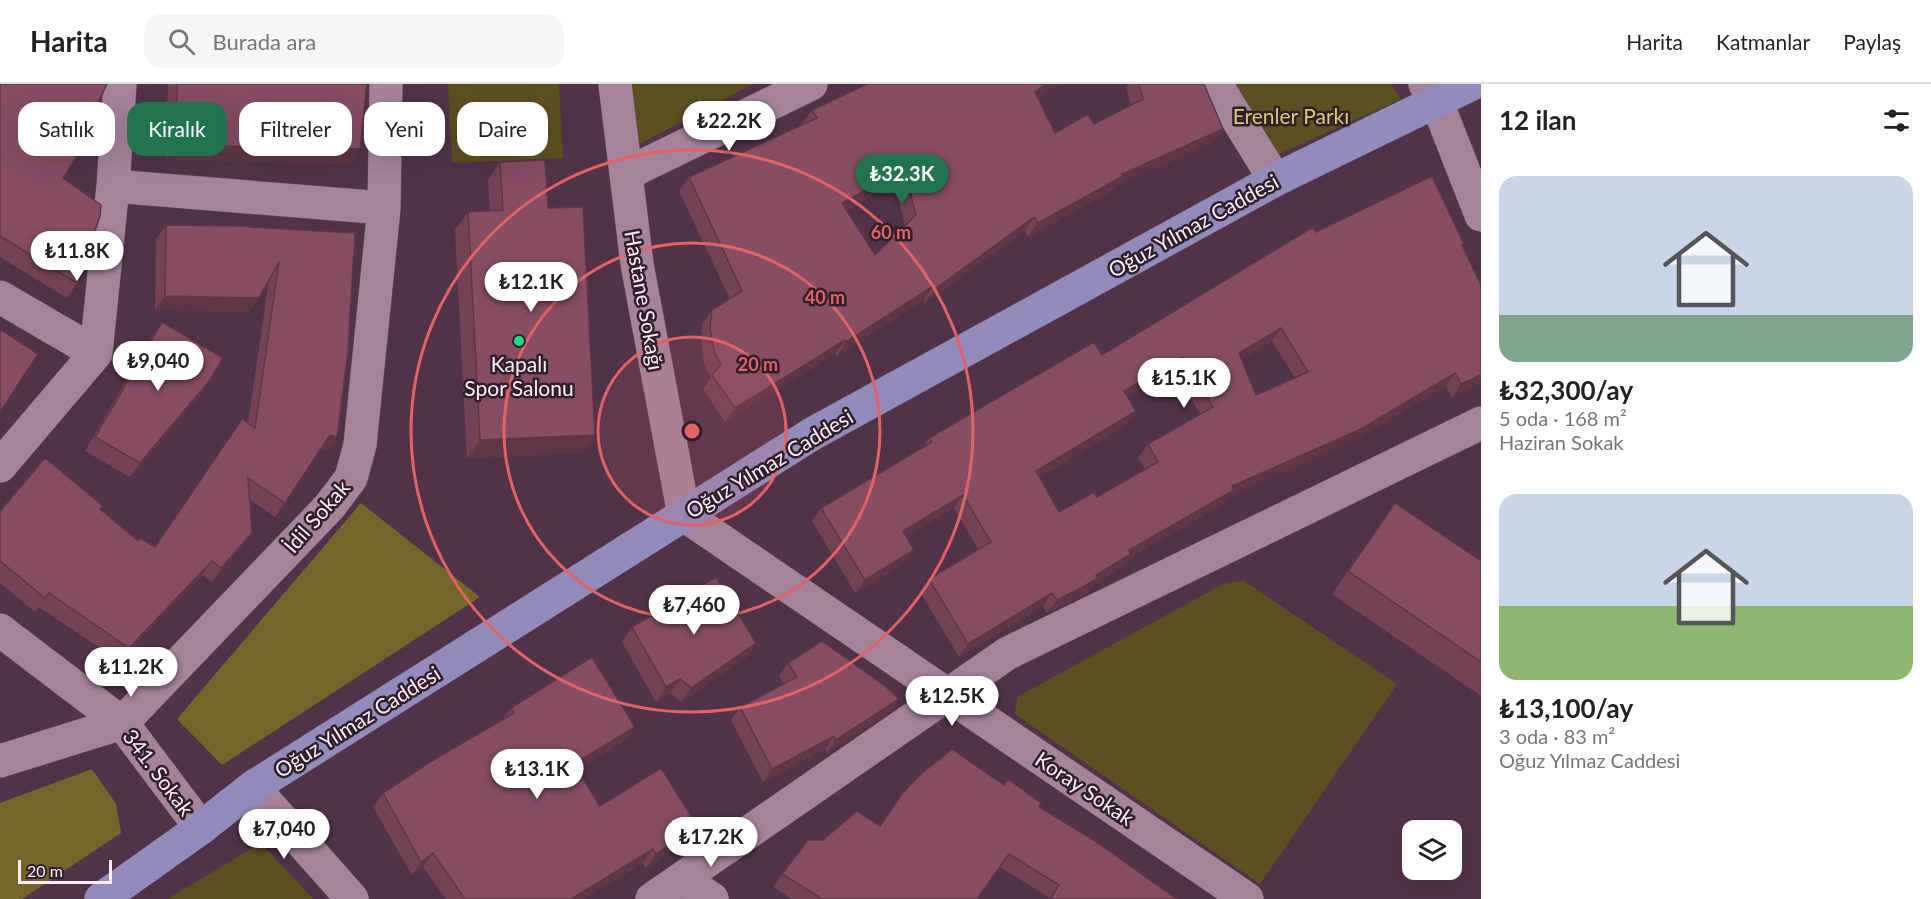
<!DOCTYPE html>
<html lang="tr">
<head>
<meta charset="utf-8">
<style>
	:root { --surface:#fff; --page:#f6f6f6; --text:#222; --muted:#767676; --line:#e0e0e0; --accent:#22744f }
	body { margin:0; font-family:Lato,sans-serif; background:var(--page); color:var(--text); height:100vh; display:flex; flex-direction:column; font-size:22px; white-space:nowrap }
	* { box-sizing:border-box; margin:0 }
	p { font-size:20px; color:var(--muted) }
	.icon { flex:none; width:33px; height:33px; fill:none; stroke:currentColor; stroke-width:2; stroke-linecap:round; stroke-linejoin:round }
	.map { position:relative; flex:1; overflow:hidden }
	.details { display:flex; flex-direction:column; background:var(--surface); width:450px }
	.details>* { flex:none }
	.top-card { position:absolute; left:18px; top:18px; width:570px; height:54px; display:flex; gap:12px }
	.buttons { position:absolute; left:1402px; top:736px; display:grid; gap:12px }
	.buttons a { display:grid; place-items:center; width:60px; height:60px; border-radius:12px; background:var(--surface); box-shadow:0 6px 24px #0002; font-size:30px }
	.scale { position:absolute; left:18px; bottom:15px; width:94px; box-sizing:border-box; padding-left:6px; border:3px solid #feebf8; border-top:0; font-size:16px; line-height:21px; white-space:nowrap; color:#feebf8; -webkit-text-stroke:4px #2e202a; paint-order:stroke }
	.price { position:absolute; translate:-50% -51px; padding:0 14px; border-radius:21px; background:#fff; color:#222; font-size:20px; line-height:39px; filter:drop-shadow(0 2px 3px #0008) }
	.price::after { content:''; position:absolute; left:50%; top:36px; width:18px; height:14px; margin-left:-9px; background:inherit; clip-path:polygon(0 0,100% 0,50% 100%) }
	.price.current { background:var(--accent); color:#fff }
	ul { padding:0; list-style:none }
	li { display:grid; align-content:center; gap:12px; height:318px; padding:0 18px }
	li span { display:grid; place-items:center; height:186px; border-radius:18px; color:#555 }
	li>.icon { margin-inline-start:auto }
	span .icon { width:108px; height:108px; fill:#fffc; stroke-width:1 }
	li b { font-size:26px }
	h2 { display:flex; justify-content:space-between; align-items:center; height:72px; padding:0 18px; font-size:26px }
	.pill { padding:0 21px; border-radius:18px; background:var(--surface); box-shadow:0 6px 24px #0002; font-size:21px; line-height:54px }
	.pill.current { background:var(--accent); color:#fff }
	header { display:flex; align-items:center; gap:36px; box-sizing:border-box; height:84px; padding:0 30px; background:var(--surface); border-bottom:2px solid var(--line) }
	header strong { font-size:28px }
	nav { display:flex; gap:33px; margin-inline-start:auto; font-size:21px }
	.search { width:420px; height:54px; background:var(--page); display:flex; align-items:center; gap:15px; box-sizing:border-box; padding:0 21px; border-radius:18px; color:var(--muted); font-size:22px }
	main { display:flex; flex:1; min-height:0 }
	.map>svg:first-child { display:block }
	.green { fill:#5b5020 }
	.forest { fill:#74662a }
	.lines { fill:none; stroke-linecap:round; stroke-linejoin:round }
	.minor-casing { stroke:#695063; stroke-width:34 }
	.major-casing { stroke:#695063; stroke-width:34 }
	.minor { stroke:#a4839b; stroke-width:33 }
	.major { stroke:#928bbb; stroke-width:33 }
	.wall { fill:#734255; fill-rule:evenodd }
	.shaded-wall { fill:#5e3645 }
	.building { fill:#864d63; stroke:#5e3645; stroke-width:1.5; fill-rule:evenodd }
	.ring { fill:none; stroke:#e26266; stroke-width:3 }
	.poi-dot { fill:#22d887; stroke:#2e202a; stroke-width:2 }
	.labels { text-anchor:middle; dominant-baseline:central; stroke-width:5; stroke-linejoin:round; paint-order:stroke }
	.park-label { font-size:21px; fill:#ddc971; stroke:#2e202a }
	.street-label { font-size:21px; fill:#feebf8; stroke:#2e202a }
	.poi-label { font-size:21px; fill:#feebf8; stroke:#2e202a }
	.centre { fill:#e26266; stroke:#2e202a; stroke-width:3 }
	.ring-label { font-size:18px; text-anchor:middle; font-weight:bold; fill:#e26266; stroke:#2e202a; stroke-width:5; stroke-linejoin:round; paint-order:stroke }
</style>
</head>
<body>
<header>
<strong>Harita</strong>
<div class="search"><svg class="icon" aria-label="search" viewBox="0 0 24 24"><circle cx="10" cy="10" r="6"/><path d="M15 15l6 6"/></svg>Burada ara</div>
<nav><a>Harita</a><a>Katmanlar</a><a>Paylaş</a></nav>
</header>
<main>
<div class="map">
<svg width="1481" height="815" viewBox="0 0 1481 815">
	<rect width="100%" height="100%" fill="#513349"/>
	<path class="green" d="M448 0H559L563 74 452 79Z
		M628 0H753L634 63Z
		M1236 0H1391L1401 15 1279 70Z
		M1244 497 1397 600 1260 800 1015 630 1017 613 1225 499Z
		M261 759 313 815H167Z"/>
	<path class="forest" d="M361 419 480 513 222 681 177 635Z
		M92 685 116 720 121 749 22 815H0V719Z"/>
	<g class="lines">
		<defs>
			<path id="minor" d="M615 0 637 180 684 431 1247 815
				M1216 0 1275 96
				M1425 0 1436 16 1481 131
				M626 90 811 0
				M113 102 384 124
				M0 213 96 269
				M0 382 96 269 113 102 120 0
				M0 546 122 639 201 744
				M0 677 122 639 330 422 351 394 360 361 384 124 386 0
				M253 703 352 815
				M682 795 712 815
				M652 815 1008 569 1481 339"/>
			<path id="major" d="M101 815 201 744 253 703 812 350 1275 96 1472 0"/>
		</defs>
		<use href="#minor" class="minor-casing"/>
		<use href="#major" class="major-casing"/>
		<use href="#minor" class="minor"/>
		<use href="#major" class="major"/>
	</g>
	<path class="wall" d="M0 0 63 94 77 199 67 214 0 173Z
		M168 0H367L350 80 166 75Z
		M867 0H1058L1037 13 1055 49 1094 40 1131 21 1126 3 1128 0H1204L1223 45 1213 58 1116 102 1113 106 1028 153 1025 147 925 219 924 216 837 272 835 270 725 338 703 305 711 293 704 281 701 257 702 240 712 226 730 215 679 107 689 93 803 41 802 40 812 26ZM894 99 905 141 875 171 846 126Z
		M500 78 548 124 595 351 583 369 467 374 455 146 468 128 490 127 488 96Z
		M166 141 250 143 355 149 337 353 328 367 321 365 275 433 249 415 252 449 242 463 212 498 202 491 119 577 39 523 35 528 0 499V427L101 425 138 457 155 463 248 339 269 196 249 228 155 226 156 155Z
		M1316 148 1464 160 1463 162 1481 300 1452 314 1446 302 1352 358 1230 412 1225 419 1128 475 1122 484 1094 500 1089 507 1071 517 1047 529 1043 522 959 573 920 508 929 495 978 465 954 424 906 452 905 479 855 509 812 437 821 424 922 364 929 354 1102 271ZM1272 257 1295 294 1256 311 1242 275ZM1173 286 1200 330 1148 360 1138 374 1145 385 1097 413 1059 428 1039 393 1126 341 1136 327 1127 313Z
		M162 238 210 296 200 311 130 393 85 367 152 252Z
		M1395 419 1481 477V612L1332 510Z
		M632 543 746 574 681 618 670 609 656 618 622 558Z
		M788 579 890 628 827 669 825 665 763 698 731 636 740 623 784 600 779 592Z
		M511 624 625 656 577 686 600 722 698 743 688 757 646 784 643 779 584 815H446L423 783 412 791 373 723 383 709 502 636Z
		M1004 701 1092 755 1050 814 1000 783 977 815H792L773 803 782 790 823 756 880 742Z"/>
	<path class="shaded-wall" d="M1046 0H1058L1025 21 1035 8Z
		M1223 45 1213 58 1116 102 1113 106 1028 153 1038 139 1122 90Z
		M176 61 360 65 350 80 166 75Z
		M904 85 894 99 832 133 842 119Z
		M1034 133 1025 147 925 219 935 205Z
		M933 202 924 216 837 272 846 258Z
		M165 212 259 214 249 228 155 226Z
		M1281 244 1272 257 1230 282 1239 269Z
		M845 256 835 270 725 338 735 324Z
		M1182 273 1173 286 1115 321 1124 307Z
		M1455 289 1446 302 1352 358 1230 412 1225 419 1128 475 1122 484 1094 500 1089 507 1071 517 1047 529 1057 516 1096 491 1129 466 1232 402Z
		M1481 291V300L1452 314 1461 300Z
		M210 296 200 311 130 393 140 379Z
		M1136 327 1126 341 1026 400 1036 387Z
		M330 351 337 353 328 367 321 365Z
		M595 351 583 369 467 374 480 356Z
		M963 411 954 424 894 460 903 447Z
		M252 449 242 463 212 498 221 484Z
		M914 466 905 479 855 509 865 496Z
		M212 477 202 491 119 577 129 564Z
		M1052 509 1043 522 959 573 968 560Z
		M756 559 746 574 681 618 691 604Z
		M680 595 670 609 656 618 666 603Z
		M899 615 890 628 827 669 836 656Z
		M635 643 625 656 564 694 574 680Z
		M834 652 825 665 763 698 772 685Z
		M698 743 688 757 646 784 656 770Z
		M653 765 643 779 584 815H571Z
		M433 769 423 783 412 791 421 778Z"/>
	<path class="building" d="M0 0H107L97 21 105 27 63 94 101 121 100 132 77 199 0 152Z
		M177 0H367L360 65 176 61Z
		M867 0H1046L1035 8 1055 49 1088 30 1094 40 1143 15 1139 0H1204L1223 45 1122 90 1123 92 1038 139 1034 133 935 205 933 202 846 258 845 256 735 324 712 291 721 281 714 267 710 244 712 226 742 207 689 93 817 34 812 26ZM904 85 916 131 875 171 842 119Z
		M545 76 548 124 583 123 595 351 480 356 468 128 503 126 500 78Z
		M1432 92 1464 160 1462 161 1481 201V291L1461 300 1455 289 1361 345 1232 402 1234 406 1129 466 1131 470 1096 491 1098 494 1081 504 1057 516 1052 509 968 560 929 495 991 458 963 411 903 447 914 466 865 496 821 424 932 358 929 354 1094 258 1102 271 1313 143 1316 148ZM1281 244 1308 288 1256 311 1239 269ZM1182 273 1213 323 1148 360 1158 378 1097 413 1094 408 1059 428 1036 387 1136 327 1124 307Z
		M166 141 250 142V143L355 149 348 267 337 353 330 351 285 419 248 394 252 449 221 484 212 477 129 564 49 509 45 514 0 477V427L45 374 103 422 100 425 138 457 140 454 155 463 242 335 255 344 279 178 259 214 165 212Z
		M162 238 223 274 210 296 140 379 95 353Z
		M0 245 38 270 0 328Z
		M1395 419 1481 477V578L1348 487Z
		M716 493 756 559 691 604 680 595 666 603 632 543Z
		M822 557 885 602 899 615 836 656 834 652 772 685 740 623 797 593 788 579Z
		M592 573 635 643 574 680 600 722 661 684 698 743 656 770 653 765 571 815H465L433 769 421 778 383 709 435 675 514 629 511 624Z
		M952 665 1004 701 1008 695 1041 719 1039 723 1092 755 1177 815H1050L1059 801 1009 770 977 815H822L782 790 808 756H823L857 727 880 742 901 711 920 691Z"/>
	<circle cx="692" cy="347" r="94" fill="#e26266" fill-opacity=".12"/>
	<g class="ring">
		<circle cx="692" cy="347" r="94"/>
		<circle cx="692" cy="347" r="188"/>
		<circle cx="692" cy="347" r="281"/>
	</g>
	<circle class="poi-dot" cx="519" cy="257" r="6"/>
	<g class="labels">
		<g class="park-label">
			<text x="1291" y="31">Erenler Parkı</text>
		</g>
		<g class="street-label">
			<text transform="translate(1193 141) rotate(-29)">Oğuz Yılmaz Caddesi</text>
			<text transform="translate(645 216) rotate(80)">Hastane Sokağı</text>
			<text transform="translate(769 379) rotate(-31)">Oğuz Yılmaz Caddesi</text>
			<text transform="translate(316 432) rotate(-49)">İdil Sokak</text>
			<text transform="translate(357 637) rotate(-32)">Oğuz Yılmaz Caddesi</text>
			<text transform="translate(159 688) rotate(53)">341. Sokak</text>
			<text transform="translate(1085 704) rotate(34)">Koray Sokak</text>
		</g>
		<g class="poi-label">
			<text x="519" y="279">Kapalı<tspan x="519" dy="24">Spor Salonu</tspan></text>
		</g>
	</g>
	<circle cx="692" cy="347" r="9" class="centre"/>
	<g class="ring-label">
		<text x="891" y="155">60 m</text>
		<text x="825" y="220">40 m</text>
		<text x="758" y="287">20 m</text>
	</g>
</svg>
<div class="buttons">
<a><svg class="icon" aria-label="layers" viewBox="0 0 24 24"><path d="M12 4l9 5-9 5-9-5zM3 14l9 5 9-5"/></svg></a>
</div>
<div class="scale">20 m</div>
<b class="price" style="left:729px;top:68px">₺22.2K</b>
<b class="price current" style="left:902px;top:121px">₺32.3K</b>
<b class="price" style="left:77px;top:198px">₺11.8K</b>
<b class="price" style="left:531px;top:229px">₺12.1K</b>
<b class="price" style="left:158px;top:308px">₺9,040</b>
<b class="price" style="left:1184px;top:325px">₺15.1K</b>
<b class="price" style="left:694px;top:552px">₺7,460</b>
<b class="price" style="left:131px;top:614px">₺11.2K</b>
<b class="price" style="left:952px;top:643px">₺12.5K</b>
<b class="price" style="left:537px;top:716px">₺13.1K</b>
<b class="price" style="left:284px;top:776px">₺7,040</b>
<b class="price" style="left:711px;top:784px">₺17.2K</b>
<div class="top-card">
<a class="pill">Satılık</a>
<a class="pill current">Kiralık</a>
<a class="pill">Filtreler</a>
<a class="pill">Yeni</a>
<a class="pill">Daire</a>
</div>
</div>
<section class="details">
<h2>12 ilan<svg class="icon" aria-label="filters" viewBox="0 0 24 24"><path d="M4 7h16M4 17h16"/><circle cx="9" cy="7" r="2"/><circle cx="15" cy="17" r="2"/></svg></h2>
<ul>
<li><span style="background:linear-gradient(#c9d6e8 75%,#7fa58c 0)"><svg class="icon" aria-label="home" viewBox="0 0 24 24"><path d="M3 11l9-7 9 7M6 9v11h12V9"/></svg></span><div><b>₺32,300/ay</b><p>5 oda · 168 m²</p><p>Haziran Sokak</p></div></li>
<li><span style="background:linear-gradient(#c9d6e8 60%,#8fb573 0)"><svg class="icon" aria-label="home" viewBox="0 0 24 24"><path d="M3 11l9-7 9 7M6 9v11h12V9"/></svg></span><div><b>₺13,100/ay</b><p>3 oda · 83 m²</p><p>Oğuz Yılmaz Caddesi</p></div></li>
</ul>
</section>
</main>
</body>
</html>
